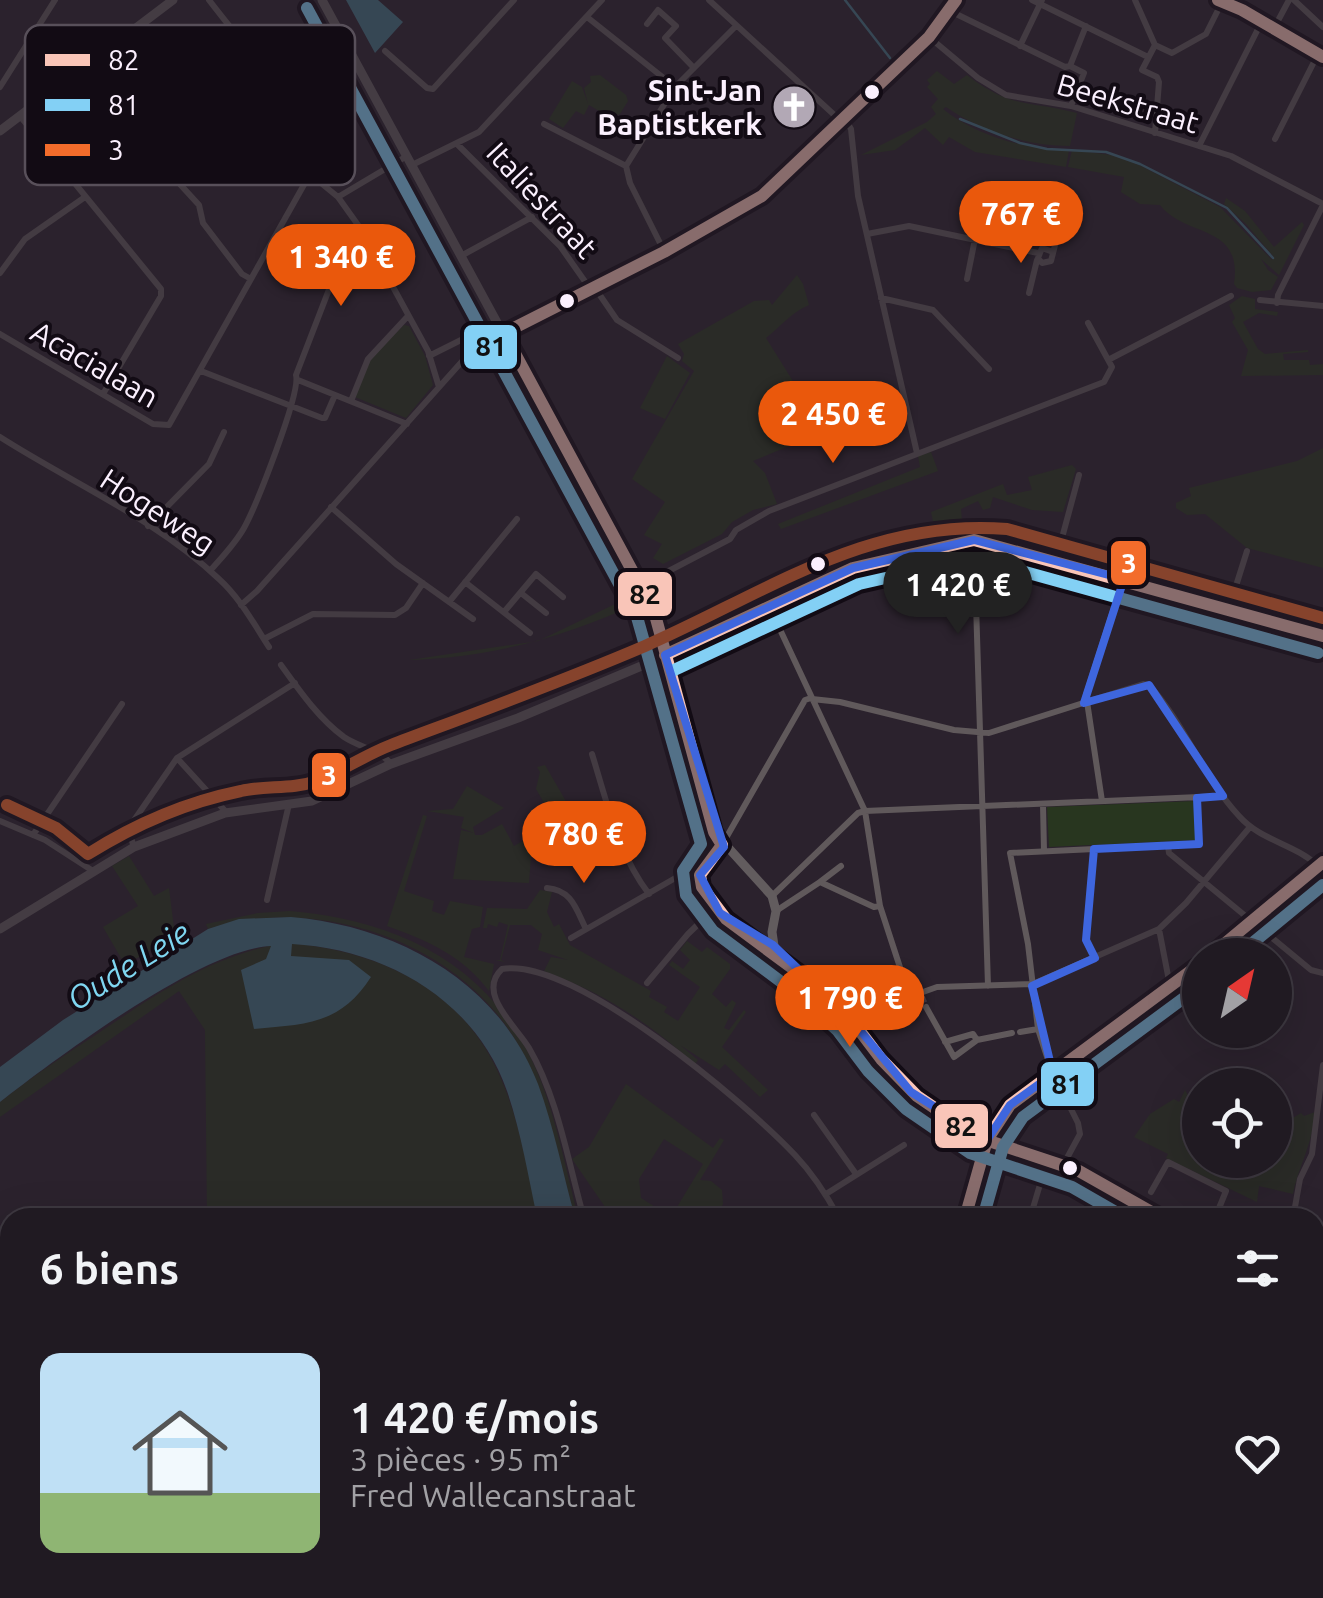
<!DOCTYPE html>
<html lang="fr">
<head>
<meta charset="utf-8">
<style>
	:root { --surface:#201a22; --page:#2d272f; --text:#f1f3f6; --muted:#a2a1a5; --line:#3d3840; --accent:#ea580c }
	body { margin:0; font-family:Ubuntu,sans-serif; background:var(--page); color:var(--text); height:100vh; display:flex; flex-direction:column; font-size:38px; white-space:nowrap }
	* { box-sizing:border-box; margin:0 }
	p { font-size:32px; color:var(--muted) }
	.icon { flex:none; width:55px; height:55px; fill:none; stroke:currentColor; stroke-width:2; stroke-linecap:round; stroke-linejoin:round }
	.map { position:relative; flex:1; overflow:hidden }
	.drawer { position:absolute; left:0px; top:1208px; width:1325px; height:392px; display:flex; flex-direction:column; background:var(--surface); border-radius:30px 30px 0 0; box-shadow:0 10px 40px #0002,0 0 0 2px var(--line) }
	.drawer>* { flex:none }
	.needle { width:65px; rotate:34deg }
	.tools { position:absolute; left:1182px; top:938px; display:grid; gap:20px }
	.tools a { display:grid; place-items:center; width:110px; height:110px; border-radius:50%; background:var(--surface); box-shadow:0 10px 40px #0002,0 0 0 2px var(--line); font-size:50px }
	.price { position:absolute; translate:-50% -85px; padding:0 22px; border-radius:35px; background:var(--accent); color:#fff; font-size:32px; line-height:65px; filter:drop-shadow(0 2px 5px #0008) }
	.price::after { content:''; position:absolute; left:50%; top:60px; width:30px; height:22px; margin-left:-15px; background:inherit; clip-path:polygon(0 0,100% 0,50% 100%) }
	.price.selected { background:#222; color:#fff }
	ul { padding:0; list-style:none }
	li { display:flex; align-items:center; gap:30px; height:250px; padding:0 40px }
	li span { display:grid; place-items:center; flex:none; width:280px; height:200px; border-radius:20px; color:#555 }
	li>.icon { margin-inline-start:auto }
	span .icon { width:120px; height:120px; fill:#fffc; stroke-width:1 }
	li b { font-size:42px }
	h2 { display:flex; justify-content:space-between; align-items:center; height:120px; padding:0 40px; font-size:42px }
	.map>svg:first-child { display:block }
	.green { fill:#28361f; fill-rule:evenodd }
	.water { fill:#447383 }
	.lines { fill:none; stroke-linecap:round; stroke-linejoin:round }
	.stream { stroke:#447383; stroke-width:2.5 }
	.street-tunnel { stroke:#4a414c; stroke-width:6; stroke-dasharray:6 3; stroke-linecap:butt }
	.street { stroke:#60595b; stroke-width:6 }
	.secondary { stroke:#625c5e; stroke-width:9 }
	.bus-1-casing { stroke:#120b14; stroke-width:20 }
	.bus-2-casing { stroke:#120b14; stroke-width:20 }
	.bus-3-casing { stroke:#120b14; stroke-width:20 }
	.bus-1 { stroke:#f9c5b8; stroke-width:12 }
	.bus-2 { stroke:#83d0f5; stroke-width:12 }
	.bus-3 { stroke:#f36c2b; stroke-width:12 }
	.marked { fill:none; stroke:#3e66de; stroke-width:8; stroke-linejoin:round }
	.bus-dot { fill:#fbf0fe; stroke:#120b14; stroke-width:4 }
	.labels { text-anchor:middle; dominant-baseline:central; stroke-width:8; stroke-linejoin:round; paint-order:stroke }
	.poi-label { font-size:30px; font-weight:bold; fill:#fbf0fe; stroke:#120b14; text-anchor:end }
	.street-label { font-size:30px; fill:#fbf0fe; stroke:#120b14 }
	.water-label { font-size:32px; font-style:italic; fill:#7fd6f1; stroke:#120b14 }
	.key { fill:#120b14; stroke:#58505a; stroke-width:2.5 }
	.key-label { font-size:28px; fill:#fbf0fe }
	.line-badge { stroke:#120b14; stroke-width:4 }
	.badge-label { font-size:28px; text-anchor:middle; font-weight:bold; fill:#fff }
	.pale-badge-label { font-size:28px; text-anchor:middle; font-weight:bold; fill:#111 }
</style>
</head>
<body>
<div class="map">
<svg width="1323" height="1598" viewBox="0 0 1323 1598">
	<rect width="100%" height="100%" fill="#2b222d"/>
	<path class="green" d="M937 71 954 84 967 75C1011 109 1027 100 1077 113L1070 146C1027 146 981 131 946 107L943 109C976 136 1027 150 1069 150L1066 167 975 152 949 137 943 145 925 128 895 150 861 155 927 122 936 114 931 107 938 99 927 87 930 84 927 80Z
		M600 75 626 95 628 101 620 114 609 117 589 105 584 115 576 111 563 128 549 119 572 81 582 87 588 104 584 88 591 82 590 76Z
		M1072 150 1111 155 1139 165 1220 207 1272 260 1274 257 1246 224 1224 204 1226 198 1245 211 1274 247 1302 222 1304 225 1279 275 1261 259 1268 270 1278 277 1271 290 1252 292 1237 288 1234 284C1243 223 1185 238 1160 205L1140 204 1121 192 1124 177 1068 167Z
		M797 275 803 284 809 305C792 312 780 327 766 338L821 426 801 441 753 461 765 473 777 504 753 510 732 522 722 534 663 564 653 558 662 544 644 535 665 502 632 479 694 371 682 361 684 354 678 344 754 301 769 300 772 305Z
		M1242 296 1255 299V309L1278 312 1277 316 1259 313 1243 322 1258 349 1265 354 1308 350V352L1283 354 1284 360H1309L1310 365 1323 364V375L1241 376 1248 350 1232 322 1235 318 1229 305Z
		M404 325 409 326 425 356 433 385 406 418 355 397 372 356Z
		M667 356 690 373 665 419 640 408Z
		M1323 448V568L1247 548 1205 514 1187 515 1176 508V503L1191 496 1189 488 1297 461Z
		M931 452 938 471 781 529 778 524 920 467 918 456Z
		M1072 465 1076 469 1063 512 1032 510 993 497 990 508 983 510 978 501 961 509 963 534 937 539 931 512 1003 484 1007 495 1032 490 1028 477Z
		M636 594 641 602C564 637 495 657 409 660L538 641Z
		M545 765 578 822 551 837 544 834 554 820 536 789 540 772 537 767Z
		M467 786 504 808 473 827 475 835H482L502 824 514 846 542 830 532 842 529 883 453 879 461 830 474 833 461 828 464 817 427 811 453 809Z
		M1195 801 1197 840 1049 847 1047 807Z
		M423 815 427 816 404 891 434 901 432 911 444 915 450 901 483 907 480 927 472 929 464 957 494 964 489 991C463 956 427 940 387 926Z
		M129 856 154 896 169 888 175 936 125 965 103 927 138 906 112 866Z
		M540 890 552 892 547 912 554 927 559 924 570 945 651 991 649 997 667 1007 664 1012 678 1021 700 987 669 965 672 961 683 969 690 960 680 950 687 941 702 952 707 947 730 964V969L712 994 726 1007 732 1000 736 1003 724 1028 729 1030 744 1010 746 1012 722 1047 768 1090 760 1097 725 1064 719 1070 680 1045 698 1060 695 1064C646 1021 606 994 544 971L551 957 568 960 538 950 542 934 531 925H510L501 960 505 962 495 960H500L508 925 499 922 497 927 488 924 487 928H483L487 908 527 909Z
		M290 911C406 921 499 970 542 1084 558 1127 567 1173 578 1217H575C558 1157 547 1090 513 1036 452 939 315 895 208 929L206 924 258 913Z
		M285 943C373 949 458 986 497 1070 519 1116 527 1168 538 1217H207L205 1030 179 991 0 1117V1102C33 1076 68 1053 103 1030 161 991 215 954 285 943Z
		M626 1084 713 1148 720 1138 724 1140 700 1180 711 1181 722 1190 723 1204 716 1217H612L572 1159 589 1147ZM664 1139 703 1164 671 1217 641 1198 639 1179Z
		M1185 1090 1192 1102 1200 1107V1160H1275V1129L1301 1113 1304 1116 1315 1112C1313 1143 1299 1165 1293 1194L1259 1186 1257 1202 1166 1158 1168 1154 1134 1137 1150 1114 1174 1099 1179 1102Z
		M1323 1450V1598H1264L1267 1590H1315V1451Z
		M0 1545H10V1590H278L299 1598H156L56 1593 55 1598H0Z"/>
	<path class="water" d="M346 0H378L403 22 375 53Z
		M291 917C397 926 498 981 538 1084 554 1127 563 1174 575 1217H537C528 1175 521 1132 507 1091 475 999 384 949 292 944L291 956 349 960 371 977C340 1025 306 1024 254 1029L241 970 266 959 271 946C202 949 58 1057 0 1102V1067L63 1020 208 929 239 919Z
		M278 1590H430L448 1598H299Z"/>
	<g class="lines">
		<path class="stream" d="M845 0 890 58
			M960 119 1020 143 1047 149 1106 152 1140 164 1227 208 1273 258"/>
		<path class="street-tunnel" d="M922 997 926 1007"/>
		<path class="street" d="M209 0C240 41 313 123 310 174
			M709 0 842 122
			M1032 0 1148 57
			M1135 0 1155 45
			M1294 0 1323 27
			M1219 1 1247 19 1323 57
			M1233 8 1242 10 1265 25
			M950 11 1065 67 1070 66
			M587 17 675 87
			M647 24 658 10 676 26 665 38 694 68
			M1273 30 1289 0
			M929 37 978 78 1006 95 1071 106 1231 156 1323 204
			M1020 46 1042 0
			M246 48 139 131 166 169 199 205 203 223 242 274 251 279
			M385 51 427 88 433 89 514 0
			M0 87 55 0
			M1071 106 1084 73 1070 66 1086 26
			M363 110 483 329 429 356
			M20 116 161 289V296L103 394
			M845 119 851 129 858 196 917 453
			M544 124 626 166
			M1155 133 1159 82 1157 77 1142 70 1155 45 1172 53 1206 34 1222 2
			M1275 139 1318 54
			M457 144 560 246 591 290
			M1199 146 1260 25
			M412 165 479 132 602 0
			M310 174 338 197 363 232 428 351 439 387
			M338 197 407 156
			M867 234 909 226 1038 253
			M998 244 1006 211
			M664 251 630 183 626 166 675 87 736 26
			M1053 252 1042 248 1038 258 1042 263 1051 261 1061 222
			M461 256 532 217
			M342 258 376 257
			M0 273 25 239 85 197
			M967 279 975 239
			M595 288 617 320 678 358
			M1029 293 1037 260
			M881 298 933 310 989 369
			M1260 300 1323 306
			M1277 303 1278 295 1323 205
			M0 334 153 424 169 425 310 174
			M1110 359 1231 296
			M201 371 322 418H325L335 395
			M298 380 407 424
			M351 401 368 359 407 317
			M0 437C72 483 156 519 219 579 240 598 254 624 269 647
			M331 507 396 564 473 619
			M148 526 209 464 224 432
			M974 540 988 986
			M1056 560 1079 475
			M210 571C222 557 235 544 244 528 256 506 301 393 296 375L345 248 363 232
			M465 582 530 633
			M640 586 730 539 736 530 769 511 1104 382 1112 367 1088 323
			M521 593 546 613
			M449 602 517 519
			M241 605 257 591 474 348 664 252 762 196 900 66 929 37 956 0
			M769 606 865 811 880 906 909 995
			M1229 608 1247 551
			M504 612 536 574 563 597
			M264 639 313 614 395 615 406 608 423 583
			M281 665C299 690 319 719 344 737 359 747 381 751 391 764
			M812 699 840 702 954 730 989 733 1143 684 1149 685C1185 724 1203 777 1239 816 1261 841 1295 844 1318 866
			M592 754C607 802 618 854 649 894
			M177 758 227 813
			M1102 801 1086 695 1123 580
			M1043 805 1044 851
			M865 811 1223 796
			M0 821 45 840 93 871
			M33 835 122 704
			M722 845 805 700 811 698
			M1168 846 1169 853 1311 970 1323 973
			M134 847 128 829 177 758 295 683
			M1094 849 1086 940 1095 958
			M820 882 841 866
			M547 888C572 890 576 909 586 929
			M772 896 858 813 865 811
			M267 900 289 804
			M776 911 820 882 874 907 880 906
			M1159 929 1170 986
			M571 938 684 873 692 872 700 875
			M647 983 688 934 716 907
			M926 1007 954 1057 977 1040 1012 1033
			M850 1018 937 987 1033 984 1159 929 1186 903 1250 827
			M1020 1032 1038 1029
			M945 1042 973 1034 977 1040
			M814 1115 856 1174
			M1067 1158 1080 1134 1078 1123 1051 1069 1038 1029 1028 944 1010 853 1199 844 1197 798
			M1151 1192 1168 1162 1226 1191 1215 1218
			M826 1194 904 1145
			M584 1218C568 1162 558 1098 529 1048 516 1026 476 993 502 969 573 956 747 1104 795 1155 813 1174 826 1194 839 1218
			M1030 1218 1047 1161
			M1293 1218 1300 1179 1312 1154 1323 1065
			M0 1293H10
			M689 1590 692 1598
			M980 1590 1000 1598
			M1155 1590 1179 1598
			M186 1598 188 1590"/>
		<path class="secondary" d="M322 0 653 610 714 832 772 896 776 911 772 932 774 946 784 961
			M0 131 173 0
			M660 628 676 640 687 643
			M722 845 700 875 702 887 726 919 807 979 850 1018 881 1059 917 1096 977 1137 1079 1171 1163 1218
			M0 929 134 847 225 813 312 801 391 764 518 718 658 659 853 568 953 543 974 540 1004 546 1323 636
			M1211 955 1323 862
			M965 1218 987 1140 1010 1105 1200 964
			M1315 1277 1323 1280
			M871 1598V1590"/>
		<defs>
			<path id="bus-1" d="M1218 0 1242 10 1323 57
				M504 333 654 611 714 832 722 845 700 875 702 887 726 919 807 979 850 1018 881 1059 917 1096 977 1137 1079 1171 1162 1218
				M504 333 664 252 762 196 929 37 956 0
				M665 655 853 568 974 540 1323 636
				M1211 955 1323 862
				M965 1218 987 1140 1010 1105 1200 964"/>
			<path id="bus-2" d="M307 8 637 617 701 844 683 871 686 895 713 931 796 993 837 1030 868 1071 906 1109 970 1153 1072 1187 1126 1218
				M672 671 859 584 974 558 1318 653
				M1238 955 1323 885
				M983 1218 1003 1147 1023 1117 1200 986"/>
			<path id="bus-3" d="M7 805 56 828 88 854C134 825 187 802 241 791 266 785 292 790 316 781 342 771 365 755 391 745 476 713 561 682 645 646 766 593 868 518 1007 529L1323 618"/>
		</defs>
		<use href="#bus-1" class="bus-1-casing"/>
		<use href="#bus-2" class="bus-2-casing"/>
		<use href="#bus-3" class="bus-3-casing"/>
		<use href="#bus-1" class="bus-1"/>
		<use href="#bus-2" class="bus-2"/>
		<use href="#bus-3" class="bus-3"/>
	</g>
	<path d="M0 0H1323V1598H0ZM974 540 1124 579 1084 703 1149 685 1223 796 1197 798 1199 844 1094 849 1086 940 1095 958 1032 986 1053 1074 1010 1105 987 1140 911 1092 850 1018 773 945 720 913 700 875 724 847 665 655 853 568Z" fill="#2b222d" fill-opacity=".55" fill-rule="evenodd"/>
	<path class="marked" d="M974 540 1124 579 1084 703 1149 685 1223 796 1197 798 1199 844 1094 849 1086 940 1095 958 1032 986 1053 1074 1010 1105 987 1140 911 1092 850 1018 773 945 720 913 700 875 724 847 665 655 853 568Z"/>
	<defs>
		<symbol id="church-disc" viewBox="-11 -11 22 22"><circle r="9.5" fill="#b2a8b5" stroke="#120b14"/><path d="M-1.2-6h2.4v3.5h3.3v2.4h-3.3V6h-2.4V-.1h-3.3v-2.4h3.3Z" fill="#fff"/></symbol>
	</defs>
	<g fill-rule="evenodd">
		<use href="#church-disc" x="769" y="82" width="50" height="50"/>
	</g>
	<g class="bus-dot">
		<circle cx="872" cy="92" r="9"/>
		<circle cx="567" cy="301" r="9"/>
		<circle cx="818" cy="564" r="9"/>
		<circle cx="1070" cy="1168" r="9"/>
	</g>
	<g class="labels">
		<g class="poi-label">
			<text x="762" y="90">Sint-Jan<tspan x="762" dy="34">Baptistkerk</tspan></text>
		</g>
		<g class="street-label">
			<text transform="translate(1128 103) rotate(16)">Beekstraat</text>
			<text transform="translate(542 200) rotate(47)">Italiestraat</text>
			<text transform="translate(95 364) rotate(30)">Acacialaan</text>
			<text transform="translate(158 511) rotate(33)">Hogeweg</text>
		</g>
		<g class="water-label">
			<text transform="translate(128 965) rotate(-32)">Oude Leie</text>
		</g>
	</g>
	<rect x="25" y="25" width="330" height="160" rx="15" class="key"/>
	<rect x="45" y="54" width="45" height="12" fill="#f9c5b8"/>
	<rect x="45" y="99" width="45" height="12" fill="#83d0f5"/>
	<rect x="45" y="144" width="45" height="12" fill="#f36c2b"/>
	<g class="key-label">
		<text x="108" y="70">82</text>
		<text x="108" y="115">81</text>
		<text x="108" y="160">3</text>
	</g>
	<g class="line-badge">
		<rect x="462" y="323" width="57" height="48" rx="10" fill="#83d0f5"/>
		<rect x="1109" y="539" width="39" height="48" rx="10" fill="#f36c2b"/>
		<rect x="616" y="570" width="58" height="48" rx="10" fill="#f9c5b8"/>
		<rect x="310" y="751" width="38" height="48" rx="10" fill="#f36c2b"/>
		<rect x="1039" y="1060" width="57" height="48" rx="10" fill="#83d0f5"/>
		<rect x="933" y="1102" width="57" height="48" rx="10" fill="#f9c5b8"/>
	</g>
	<g class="badge-label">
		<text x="1129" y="573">3</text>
		<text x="329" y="785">3</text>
	</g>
	<g class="pale-badge-label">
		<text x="491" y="356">81</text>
		<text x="645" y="604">82</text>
		<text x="1067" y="1094">81</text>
		<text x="961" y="1136">82</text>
	</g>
</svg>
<div class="tools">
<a><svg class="needle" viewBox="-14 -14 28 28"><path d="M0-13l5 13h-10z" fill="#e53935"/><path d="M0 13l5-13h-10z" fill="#a2a1a5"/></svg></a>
<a><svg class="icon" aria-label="locate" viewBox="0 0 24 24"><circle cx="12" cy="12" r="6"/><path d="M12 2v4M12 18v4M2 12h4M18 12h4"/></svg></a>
</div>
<b class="price" style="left:1021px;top:266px">767 €</b>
<b class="price" style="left:341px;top:309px">1 340 €</b>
<b class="price" style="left:833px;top:466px">2 450 €</b>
<b class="price selected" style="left:958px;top:637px">1 420 €</b>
<b class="price" style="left:584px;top:886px">780 €</b>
<b class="price" style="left:850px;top:1050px">1 790 €</b>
<section class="drawer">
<h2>6 biens<svg class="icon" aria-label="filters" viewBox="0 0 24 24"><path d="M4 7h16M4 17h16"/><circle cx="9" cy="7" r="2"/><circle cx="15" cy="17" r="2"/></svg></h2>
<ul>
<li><span style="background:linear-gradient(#bfe0f5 70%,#8fb573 0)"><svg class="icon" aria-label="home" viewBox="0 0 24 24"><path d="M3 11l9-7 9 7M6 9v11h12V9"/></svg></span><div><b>1 420 €/mois</b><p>3 pièces · 95 m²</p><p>Fred Wallecanstraat</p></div><svg class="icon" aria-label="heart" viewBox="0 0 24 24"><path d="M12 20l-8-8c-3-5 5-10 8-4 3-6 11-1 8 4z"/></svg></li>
</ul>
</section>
</div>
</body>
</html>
